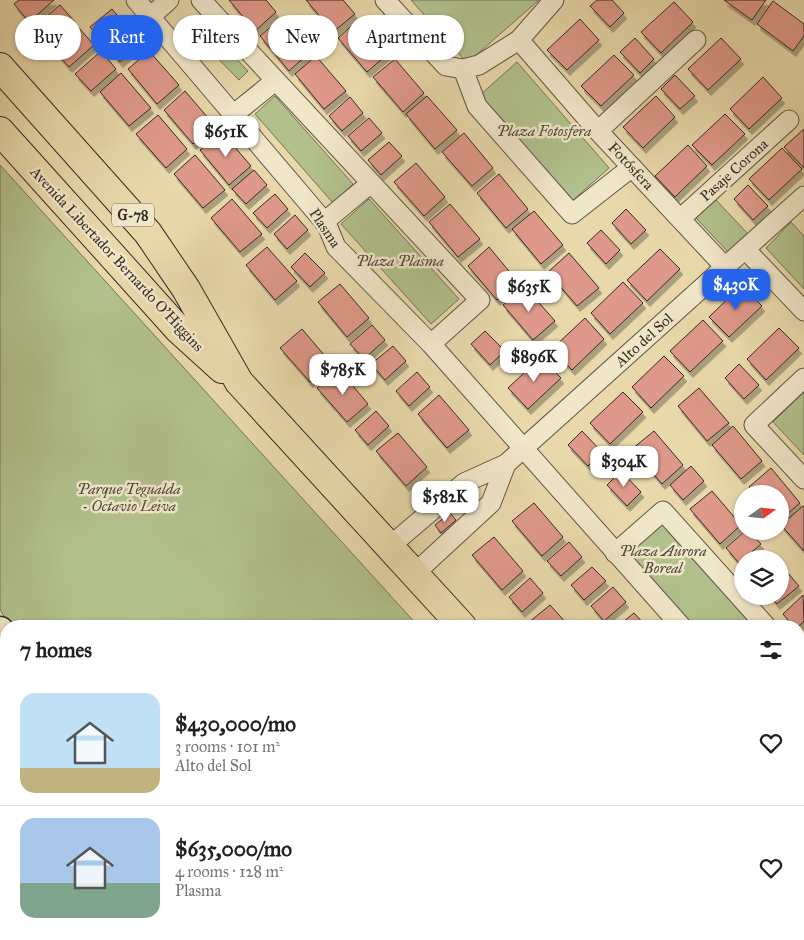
<!DOCTYPE html>
<html lang="en">
<head>
<meta charset="utf-8">
<style>
	:root { --surface:#fff; --page:#f2f2f2; --text:#202124; --muted:#757577; --line:#e0e0e0; --accent:#2563eb }
	body { margin:0; font-family:"IM FELL Great Primer",serif; background:var(--page); color:var(--text); height:100vh; display:flex; flex-direction:column; font-size:19px; white-space:nowrap }
	* { box-sizing:border-box; margin:0 }
	p { font-size:16px; color:var(--muted) }
	.icon { flex:none; width:28px; height:28px; fill:none; stroke:currentColor; stroke-width:2; stroke-linecap:round; stroke-linejoin:round }
	.map { position:relative; flex:1; overflow:hidden }
	.details { position:absolute; left:0px; top:620px; width:805px; height:320px; display:flex; flex-direction:column; background:var(--surface); border-radius:20px 20px 0 0; box-shadow:0 1px 4px #0004 }
	.details>* { flex:none }
	.banner { position:absolute; left:15px; top:15px; width:500px; height:45px; display:flex; gap:10px }
	.needle { width:32px; rotate:75deg }
	.fabs { position:absolute; left:734px; top:485px; display:grid; gap:10px }
	.fabs a { display:grid; place-items:center; width:55px; height:55px; border-radius:50%; background:var(--surface); box-shadow:0 1px 4px #0004; font-size:25px }
	.price { position:absolute; translate:-50% -42px; padding:0 11px; border-radius:10px; background:#fff; color:#222; font-size:16px; line-height:32px; filter:drop-shadow(0 1px 2px #0008) }
	.price::after { content:''; position:absolute; left:50%; top:30px; width:15px; height:11px; margin-left:-8px; background:inherit; clip-path:polygon(0 0,100% 0,50% 100%) }
	.price.current { background:var(--accent); color:#fff }
	ul { padding:0; list-style:none }
	li { display:flex; align-items:center; gap:15px; height:125px; padding:0 20px }
	li+li { border-top:1px solid var(--line) }
	li span { display:grid; place-items:center; flex:none; width:140px; height:100px; border-radius:15px; color:#555 }
	li>.icon { margin-inline-start:auto }
	span .icon { width:60px; height:60px; fill:#fffc; stroke-width:1 }
	li b { font-size:21px }
	h2 { display:flex; justify-content:space-between; align-items:center; height:60px; padding:0 20px; font-size:21px }
	.chip { padding:0 18px; border-radius:22px; background:var(--surface); box-shadow:0 1px 4px #0004; font-size:18px; line-height:45px }
	.chip.current { background:var(--accent); color:#fff }
	.map>svg:first-child { display:block }
	.green { fill:#b1c08c; stroke:#747558 }
	.building { fill:#df998a; stroke:#362a24; filter:url(#shadow) }
	.lines { fill:none; stroke-linecap:round; stroke-linejoin:round }
	.street-casing { stroke:#625646; stroke-width:21 }
	.secondary-casing { stroke:#362a24; stroke-width:29 }
	.primary-casing { stroke:#362a24; stroke-width:30 }
	.street { stroke:#f0e6c8; stroke-width:19 }
	.secondary { stroke:#f0e6c8; stroke-width:26 }
	.primary { stroke:#e8d8aa; stroke-width:28 }
	.labels { text-anchor:middle; dominant-baseline:central; stroke-width:5; stroke-linejoin:round; paint-order:stroke }
	.shield { fill:#f0e6c8; stroke:#6e6255; stroke-width:1 }
	.shield-label { font-size:14px; font-weight:bold; fill:#362a24 }
	.park-label { font-size:15px; font-style:italic; fill:#4f4839; stroke:#f0e6c8 }
	.street-label { font-size:15px; fill:#362a24; stroke:#f0e6c8 }
</style>
</head>
<body>
<div class="map">
<svg width="804" height="940" viewBox="0 0 804 940">
	<defs>
		<filter id="shadow"><feDropShadow dx="3" dy="5.5" stdDeviation="0" flood-color="#0004"/></filter>
	</defs>
	<rect width="100%" height="100%" fill="#e8d8aa"/>
	<filter id="stains"><feTurbulence type="fractalNoise" baseFrequency=".004" numOctaves="4"/><feColorMatrix values="0 0 0 0 .2 0 0 0 0 .09 0 0 0 0 .02 0 0 0 .5 -.17"/></filter>
	<radialGradient id="worn" r=".72"><stop offset=".6" stop-color="#630" stop-opacity="0"/><stop offset="1" stop-color="#630" stop-opacity=".3"/></radialGradient>
	<path class="green" d="M411 0H539L467 63Z
		M195 16 248 71 239 80 185 25Z
		M517 62 609 168 572 201 480 95Z
		M275 96 353 184 333 203 255 114Z
		M0 165 418 626H9L0 609Z
		M369 199 459 299 431 324 341 224Z
		M716 200 749 235 729 253 696 218Z
		M791 222 804 236V289L766 248Z
		M804 392V455L773 422Z
		M661 522 753 626H691L626 553Z
		M799 678 804 684V753L799 747Z
		M15 934H63L52 940H19Z
		M189 934H492L485 940H194Z"/>
	<path class="building" d="M19 0H54L29 22 14 4Z
		M229 0H266L276 12 255 31Z
		M306 0H343L355 14 333 32Z
		M597 0H612L624 13 610 27 590 6Z
		M724 0H766L752 20Z
		M773 1 804 24V36L793 51 757 24Z
		M674 2 693 22 661 53 641 32Z
		M60 5 75 22 49 45 34 27Z
		M112 9 141 44 120 62 90 27Z
		M281 18 310 52 289 71 260 36Z
		M359 19 389 53 367 72 338 38Z
		M580 19 599 40 567 70 547 50Z
		M79 28 94 45 69 67 54 50Z
		M635 38 654 59 640 73 620 52Z
		M721 38 741 59 708 90 688 69Z
		M101 51 116 69 91 91 75 74Z
		M149 51 179 85 157 104 128 69Z
		M614 55 634 75 601 106 581 86Z
		M316 56 346 91 324 109 295 74Z
		M395 59 424 93 403 112 373 77Z
		M121 73 151 108 129 126 100 92Z
		M675 75 695 96 680 109 661 89Z
		M763 77 782 98 749 129 730 109Z
		M185 91 215 126 193 144 164 110Z
		M427 96 457 130 435 149 406 114Z
		M656 96 675 117 643 148 623 127Z
		M350 97 363 113 342 131 329 116Z
		M725 114 745 134 712 165 692 145Z
		M158 115 187 149 166 168 136 134Z
		M369 118 382 133 361 151 348 136Z
		M804 129V168L784 147Z
		M222 132 251 166 229 185 200 150Z
		M464 133 493 168 472 186 442 152Z
		M389 142 402 156 381 175 368 160Z
		M688 145 707 166 675 197 655 176Z
		M782 148 802 169 769 200 749 179Z
		M195 155 225 190 203 208 174 174Z
		M416 163 445 197 424 216 394 182Z
		M254 170 267 185 246 204 232 189Z
		M499 174 528 209 506 228 477 193Z
		M748 185 768 206 753 220 734 199Z
		M275 194 288 209 267 228 253 213Z
		M232 199 262 234 240 252 211 218Z
		M450 204 480 239 458 257 429 222Z
		M626 209 646 230 631 244 612 223Z
		M534 211 563 245 541 264 512 229Z
		M295 215 308 230 287 249 274 234Z
		M601 230 620 250 606 264 587 243Z
		M267 247 297 281 275 300 246 265Z
		M489 247 518 282 497 300 468 266Z
		M660 249 680 269 647 301 627 280Z
		M305 253 325 273 310 287 291 267Z
		M569 253 599 288 577 306 548 272Z
		M623 282 643 303 610 334 591 313Z
		M340 284 369 318 347 337 318 302Z
		M742 285 762 306 729 337 709 317Z
		M525 287 555 321 533 340 503 305Z
		M585 318 604 339 572 370 552 349Z
		M703 320 723 341 690 372 670 351Z
		M372 325 385 340 364 359 350 344Z
		M779 328 799 348 766 380 747 359Z
		M302 329 331 363 310 382 280 348Z
		M485 331 505 351 490 365 471 344Z
		M393 346 406 361 385 380 371 364Z
		M664 356 684 376 651 408 632 387Z
		M541 357 561 378 528 409 508 388Z
		M739 364 759 385 744 399 725 378Z
		M339 369 368 404 347 422 317 388Z
		M417 372 430 387 409 406 396 391Z
		M699 388 729 423 707 441 678 406Z
		M623 392 643 412 610 444 590 423Z
		M439 395 469 430 447 448 418 414Z
		M376 411 389 426 368 445 355 430Z
		M733 426 762 461 741 479 712 445Z
		M582 431 602 452 588 466 568 445Z
		M654 431 683 465 662 484 632 449Z
		M398 433 427 467 406 486 376 451Z
		M691 466 704 481 683 500 670 485Z
		M771 468 800 503 780 520V494H755L749 487Z
		M621 471 641 492 627 506 607 485Z
		M712 491 741 525 720 544 690 509Z
		M534 503 563 537 542 556 512 521Z
		M803 506 804 508V551L781 525Z
		M450 513 456 520 441 533 435 525Z
		M745 531H749L761 544 739 563 726 548Z
		M494 537 523 571 502 590 472 555Z
		M569 542 582 557 561 576 547 561Z
		M769 551 776 559H761Z
		M780 564 799 586 777 604 770 596H780Z
		M592 567 606 581 584 600 571 585Z
		M530 578 543 593 522 612 509 597Z
		M613 587 626 602 604 621 591 606Z
		M803 595 804 621 799 626H793L783 614Z
		M550 605 569 626H531L528 623Z
		M634 613 646 626H618Z
		M803 785 804 786V830L799 824V788Z
		M799 881 804 887V910L799 915Z"/>
	<g class="lines">
		<defs>
			<path id="street" d="M136 0 327 225 336 247 431 344 681 626
				M201 0 480 300 431 344
				M385 0 446 66 463 69 479 65 519 40 554 0
				M150 17 169 0
				M519 40 598 131 725 267
				M463 69 477 106 572 214 632 167
				M233 115 275 81
				M598 131 696 40
				M680 219 789 120
				M324 222 371 183
				M745 249 804 311
				M804 378 754 425 804 479
				M389 547 464 483 506 464 804 196
				M615 553 663 511 766 626
				M414 574 491 503 506 464
				M799 662 804 668
				M799 757 804 763
				M0 849 6 845
				M509 940 517 934
				M796 940 804 932"/>
			<path id="secondary" d="M0 630 6 641
				M171 934 175 940"/>
			<path id="primary" d="M0 67 148 233 186 289 239 382 462 626
				M0 131 179 330 222 369
				M739 934 745 940"/>
		</defs>
		<use href="#street" class="street-casing"/>
		<use href="#secondary" class="secondary-casing"/>
		<use href="#primary" class="primary-casing"/>
		<use href="#street" class="street"/>
		<use href="#secondary" class="secondary"/>
		<use href="#primary" class="primary"/>
	</g>
	<g class="labels">
		<rect class="shield" x="112" y="203.5" width="42" height="23" rx="4"/>
		<g class="shield-label">
			<text x="133" y="215">G-78</text>
		</g>
		<g class="park-label">
			<text x="544" y="131">Plaza Fotosfera</text>
			<text x="400" y="261">Plaza Plasma</text>
			<text x="129" y="489">Parque Tegualda<tspan x="129" dy="17">- Octavio Leiva</tspan></text>
			<text x="663" y="551">Plaza Aurora<tspan x="663" dy="17">Boreal</tspan></text>
		</g>
		<g class="street-label">
			<text transform="translate(631 166) rotate(47)">Fotósfera</text>
			<text transform="translate(734 170) rotate(-42)">Pasaje Corona</text>
			<text transform="translate(325 228) rotate(56)">Plasma</text>
			<text transform="translate(117 259) rotate(47)">Avenida Libertador Bernardo O'Higgins</text>
			<text transform="translate(644 340) rotate(-42)">Alto del Sol</text>
		</g>
	</g>
	<rect width="100%" height="100%" filter="url(#stains)"/>
	<rect width="100%" height="100%" fill="url(#worn)"/>
</svg>
<div class="fabs">
<a><svg class="needle" viewBox="-14 -14 28 28"><path d="M0-13l5 13h-10z" fill="#e53935"/><path d="M0 13l5-13h-10z" fill="#757577"/></svg></a>
<a><svg class="icon" aria-label="layers" viewBox="0 0 24 24"><path d="M12 4l9 5-9 5-9-5zM3 14l9 5 9-5"/></svg></a>
</div>
<b class="price" style="left:226px;top:158px">$651K</b>
<b class="price current" style="left:736px;top:311px">$430K</b>
<b class="price" style="left:529px;top:313px">$635K</b>
<b class="price" style="left:534px;top:383px">$896K</b>
<b class="price" style="left:343px;top:396px">$785K</b>
<b class="price" style="left:624px;top:488px">$304K</b>
<b class="price" style="left:445px;top:523px">$582K</b>
<div class="banner">
<a class="chip">Buy</a>
<a class="chip current">Rent</a>
<a class="chip">Filters</a>
<a class="chip">New</a>
<a class="chip">Apartment</a>
</div>
<section class="details">
<h2>7 homes<svg class="icon" aria-label="filters" viewBox="0 0 24 24"><path d="M4 7h16M4 17h16"/><circle cx="9" cy="7" r="2"/><circle cx="15" cy="17" r="2"/></svg></h2>
<ul>
<li><span style="background:linear-gradient(#bfe0f5 75%,#c2b280 0)"><svg class="icon" aria-label="home" viewBox="0 0 24 24"><path d="M3 11l9-7 9 7M6 9v11h12V9"/></svg></span><div><b>$430,000/mo</b><p>3 rooms · 101 m²</p><p>Alto del Sol</p></div><svg class="icon" aria-label="heart" viewBox="0 0 24 24"><path d="M12 20l-8-8c-3-5 5-10 8-4 3-6 11-1 8 4z"/></svg></li>
<li><span style="background:linear-gradient(#a9c7e8 65%,#7fa58c 0)"><svg class="icon" aria-label="home" viewBox="0 0 24 24"><path d="M3 11l9-7 9 7M6 9v11h12V9"/></svg></span><div><b>$635,000/mo</b><p>4 rooms · 128 m²</p><p>Plasma</p></div><svg class="icon" aria-label="heart" viewBox="0 0 24 24"><path d="M12 20l-8-8c-3-5 5-10 8-4 3-6 11-1 8 4z"/></svg></li>
</ul>
</section>
</div>
</body>
</html>
